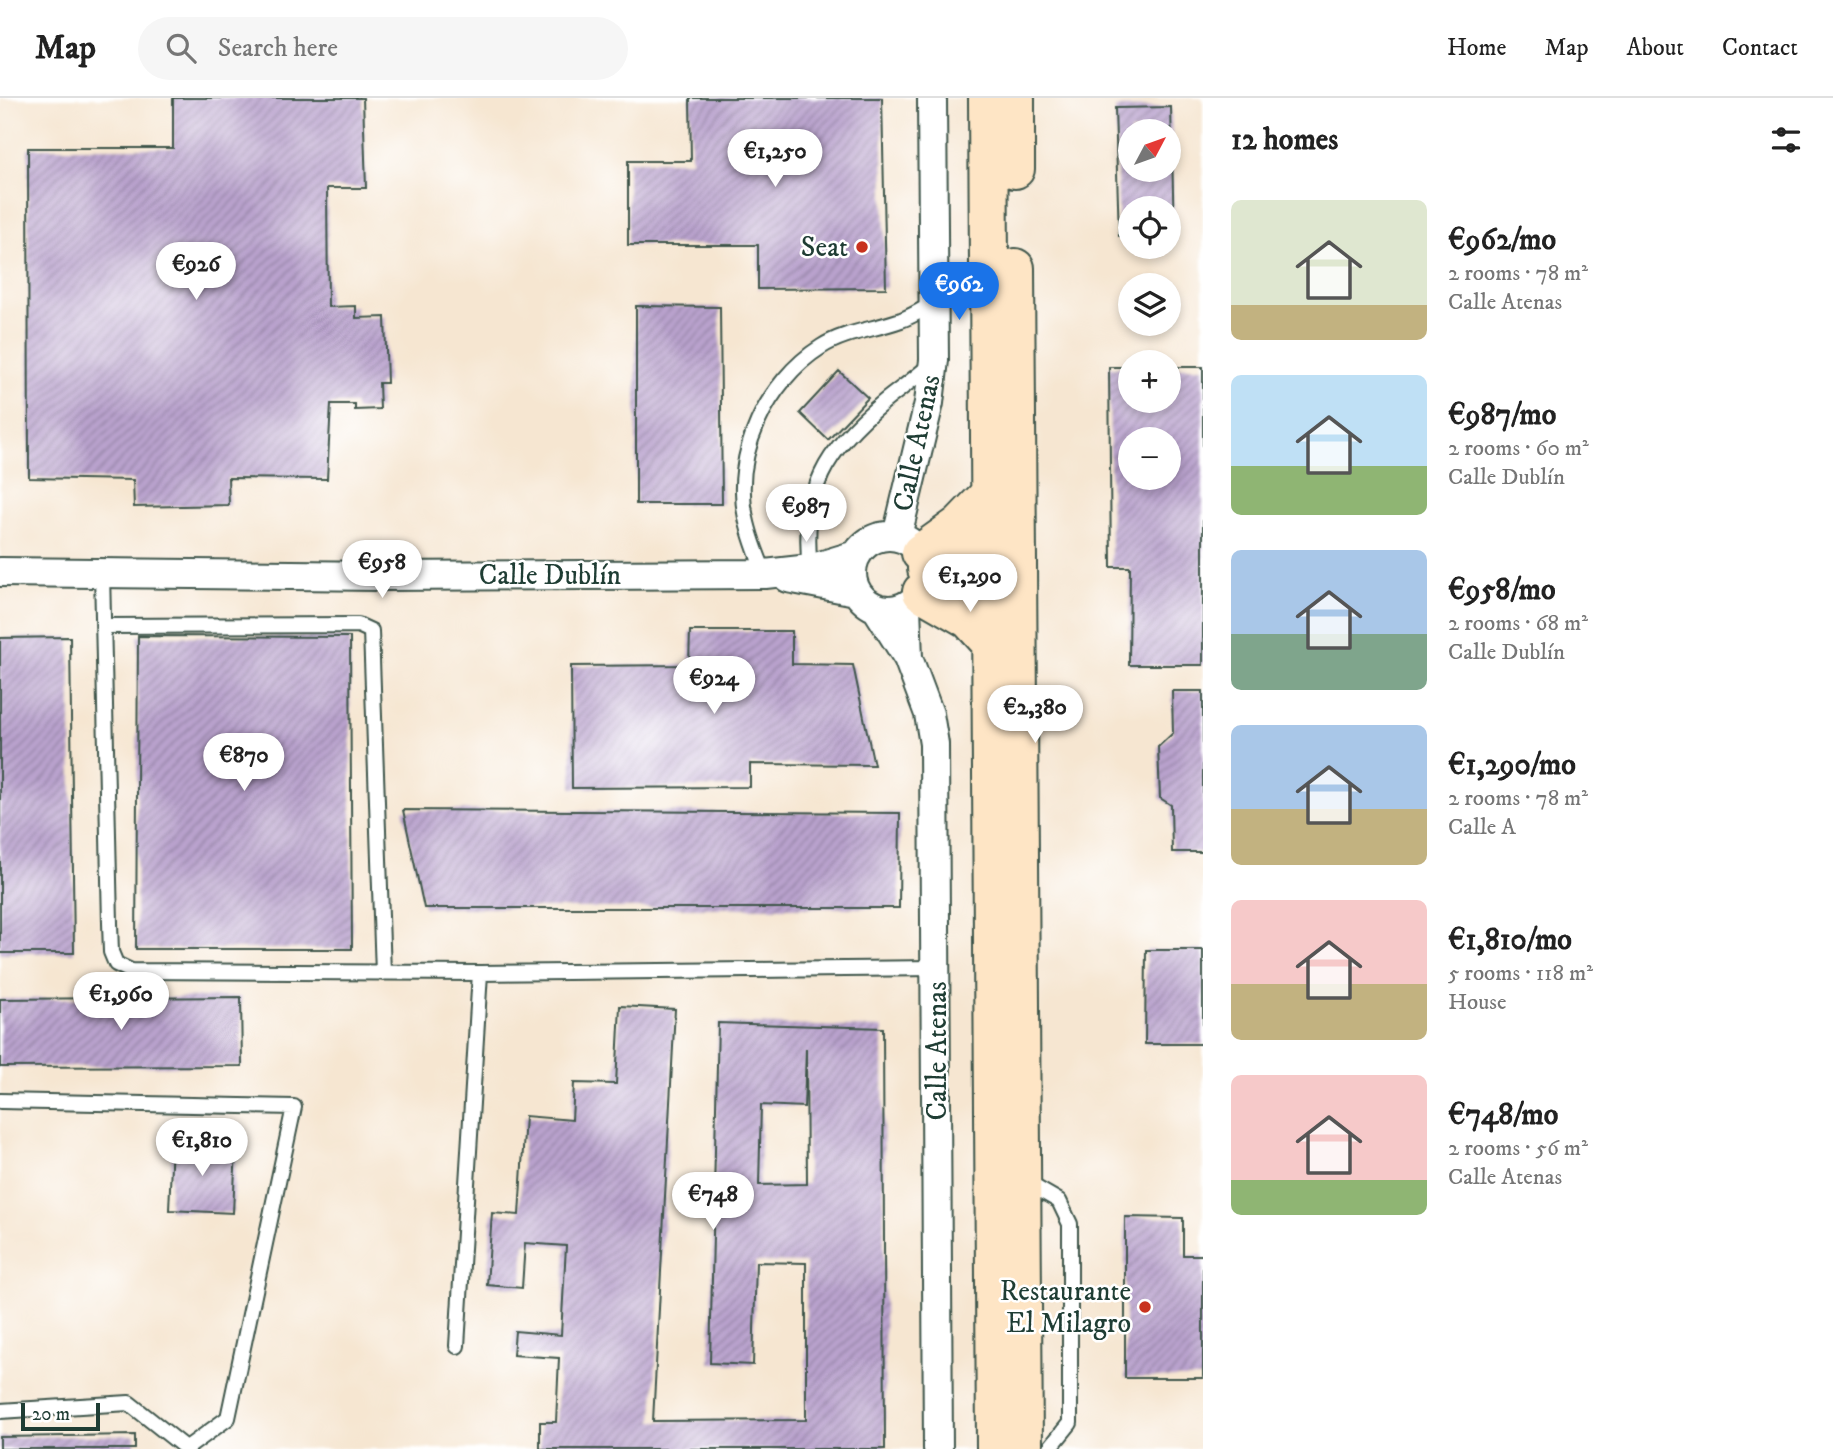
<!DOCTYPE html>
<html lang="en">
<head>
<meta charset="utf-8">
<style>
	:root { --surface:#fff; --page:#f6f6f6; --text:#222; --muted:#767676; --line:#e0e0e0; --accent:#1a73e8 }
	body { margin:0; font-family:"IM FELL DW Pica",serif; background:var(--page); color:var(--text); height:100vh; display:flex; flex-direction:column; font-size:26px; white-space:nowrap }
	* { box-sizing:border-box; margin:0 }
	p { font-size:23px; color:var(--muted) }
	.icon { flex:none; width:38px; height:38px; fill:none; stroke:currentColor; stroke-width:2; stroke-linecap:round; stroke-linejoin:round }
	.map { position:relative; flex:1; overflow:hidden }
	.drawer { display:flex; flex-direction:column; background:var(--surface); width:630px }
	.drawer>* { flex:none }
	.needle { width:46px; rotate:49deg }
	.tools { position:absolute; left:1118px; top:21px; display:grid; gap:14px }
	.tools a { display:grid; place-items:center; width:63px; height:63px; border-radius:50%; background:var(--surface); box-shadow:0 4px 10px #0003; font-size:35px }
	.scale { position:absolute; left:21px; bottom:18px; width:79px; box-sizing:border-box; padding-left:7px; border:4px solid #1f3d34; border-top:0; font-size:19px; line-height:24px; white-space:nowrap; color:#1f3d34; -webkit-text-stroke:5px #fff; paint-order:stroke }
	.price { position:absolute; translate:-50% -60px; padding:0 16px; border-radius:24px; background:#fff; color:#222; font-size:23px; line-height:46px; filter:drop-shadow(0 2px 4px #0008) }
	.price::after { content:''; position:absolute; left:50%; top:42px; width:21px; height:16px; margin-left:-10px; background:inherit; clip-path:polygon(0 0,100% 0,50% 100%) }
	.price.selected { background:var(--accent); color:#fff }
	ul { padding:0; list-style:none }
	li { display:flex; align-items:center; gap:21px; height:175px; padding:0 28px }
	li span { display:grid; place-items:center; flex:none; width:196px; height:140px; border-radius:10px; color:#555 }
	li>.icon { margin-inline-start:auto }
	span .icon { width:84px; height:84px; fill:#fffc; stroke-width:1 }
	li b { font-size:30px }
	h2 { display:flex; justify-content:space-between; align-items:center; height:84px; padding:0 28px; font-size:30px }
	header { display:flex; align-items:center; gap:42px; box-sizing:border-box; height:98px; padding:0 35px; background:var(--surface); border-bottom:2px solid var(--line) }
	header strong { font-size:33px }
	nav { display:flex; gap:38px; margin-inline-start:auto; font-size:24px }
	.search { width:490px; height:63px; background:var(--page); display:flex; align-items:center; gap:18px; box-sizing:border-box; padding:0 24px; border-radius:38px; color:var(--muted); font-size:26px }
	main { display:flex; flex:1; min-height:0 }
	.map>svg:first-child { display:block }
	.building { fill:url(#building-hatch); fill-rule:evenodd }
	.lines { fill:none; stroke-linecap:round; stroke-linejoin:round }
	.service-casing { stroke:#3f564c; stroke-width:18 }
	.minor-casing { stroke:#3f564c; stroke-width:32 }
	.secondary-casing { stroke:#3f564c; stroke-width:42 }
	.service { stroke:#fff; stroke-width:14 }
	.minor { stroke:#fff; stroke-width:28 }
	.secondary { stroke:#fee5c5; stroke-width:38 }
	.poi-dot { fill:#c8321e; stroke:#fff; stroke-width:2.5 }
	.labels { text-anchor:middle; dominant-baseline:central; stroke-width:5; stroke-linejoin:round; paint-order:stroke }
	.poi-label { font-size:28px; fill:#1f3d34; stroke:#fff; text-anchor:end }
	.street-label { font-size:28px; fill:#1f3d34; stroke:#fff }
</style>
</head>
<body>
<header>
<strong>Map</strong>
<div class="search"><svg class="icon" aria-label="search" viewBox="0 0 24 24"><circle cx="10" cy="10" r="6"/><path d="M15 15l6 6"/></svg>Search here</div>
<nav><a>Home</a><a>Map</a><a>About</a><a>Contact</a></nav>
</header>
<main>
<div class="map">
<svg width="1203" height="1351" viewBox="0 0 1203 1351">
	<defs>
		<pattern id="building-hatch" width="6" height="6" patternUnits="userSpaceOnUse" patternTransform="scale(1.75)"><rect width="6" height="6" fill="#b9a2cd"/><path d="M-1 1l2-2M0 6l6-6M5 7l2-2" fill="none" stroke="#9685a7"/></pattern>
	</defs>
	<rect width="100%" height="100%" fill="#fff"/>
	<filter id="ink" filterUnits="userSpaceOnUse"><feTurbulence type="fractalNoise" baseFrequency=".0143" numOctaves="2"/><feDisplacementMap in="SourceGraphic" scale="14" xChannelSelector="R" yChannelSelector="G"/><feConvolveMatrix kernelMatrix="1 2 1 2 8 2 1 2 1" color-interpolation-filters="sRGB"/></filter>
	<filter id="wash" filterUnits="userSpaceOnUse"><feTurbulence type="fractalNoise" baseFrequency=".00686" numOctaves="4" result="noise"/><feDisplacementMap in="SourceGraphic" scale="28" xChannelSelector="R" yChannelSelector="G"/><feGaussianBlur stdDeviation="1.57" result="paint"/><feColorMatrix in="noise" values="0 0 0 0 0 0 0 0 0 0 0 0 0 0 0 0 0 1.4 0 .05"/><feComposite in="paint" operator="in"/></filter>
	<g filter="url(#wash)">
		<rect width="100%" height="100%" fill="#f6e6d1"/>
		<g id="blocks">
			<path class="building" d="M173 0H363L366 90H327L328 209 356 208V220L385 219 387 285H379L380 311 355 312V306H331L327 381 228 380 229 407 134 409 133 382 29 380 28 50H173Z
				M690 0H882L886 190 758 191V147H628V63H691Z
				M1171 9 1174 137H1169V110H1130V138H1119L1115 10ZM1130 33H1169V72H1130Z
				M636 208 720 209 722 406H636Z
				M1109 269H1130V303H1169V269H1203V567H1129L1130 469H1111ZM1130 341H1169V380H1130Z
				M839 273 868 300 828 342 800 315Z
				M690 533H792V566L853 567 874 667 750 666V689L572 690 571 568 689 567Z
				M138 538 350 539 352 851H136Z
				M70 539 74 855H0V540Z
				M1172 593H1203V754H1172L1171 707 1160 700 1158 649 1173 635Z
				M403 712 900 715 899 810H424Z
				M1146 852H1203V946H1145Z
				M241 899 242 968 0 969V901Z
				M620 908 675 911 653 1323 806 1322V1165L756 1164 753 1267 710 1265 718 925 883 930 885 1351H540V1324H556L559 1260 513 1257 515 1233 561 1237 566 1148 525 1145 522 1190 487 1187 492 1115 519 1117 525 1018 572 1022 574 985 616 986ZM806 950 807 1086 759 1087 761 1007 804 1009Z
				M172 1045 236 1048 233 1115 169 1112Z
				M1125 1119 1183 1120V1157H1203V1280H1125Z
				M135 1337V1351H0V1339Z"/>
		</g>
	</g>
	<g filter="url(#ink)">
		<use href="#blocks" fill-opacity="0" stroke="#3f564c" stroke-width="2"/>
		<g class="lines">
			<defs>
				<path id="service" d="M810 471C801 393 825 352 885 303 900 291 916 280 931 266
					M102 475 110 825 111 854 116 866 131 873 480 875 936 870
					M765 476C757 457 750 439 746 420 732 357 767 283 821 249 846 233 874 232 901 222 913 218 923 211 934 205
					M104 528 358 527 371 533 383 875
					M0 1003 294 1009 228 1320 187 1350
					M1026 1084 1059 1103 1070 1126V1325L1049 1351
					M457 1248 480 875
					M0 1313 129 1305 187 1351"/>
				<path id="minor" d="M852 475a37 37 0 1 1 74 0a37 37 0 1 1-74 0Z
					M897 438 929 305 934 262 932 0
					M0 474 381 478 765 476 810 471 856 457
					M788 480 856 493
					M877 511 908 560 906 509
					M908 560 929 616 934 646 938 1351"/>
				<path id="secondary" d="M988 0 996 1351
					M1015 0V71
					M1015 170 1023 1351
					M921 455 960 427 990 396
					M927 471 968 458 989 469 1001 489
					M922 494 969 521 991 545"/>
			</defs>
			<use href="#service" class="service-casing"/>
			<use href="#minor" class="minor-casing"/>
			<use href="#secondary" class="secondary-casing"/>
			<use href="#service" class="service"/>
			<use href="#minor" class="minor"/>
			<use href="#secondary" class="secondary"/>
		</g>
	</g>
	<g class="poi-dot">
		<circle cx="862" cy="149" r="7"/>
		<circle cx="1145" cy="1209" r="7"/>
	</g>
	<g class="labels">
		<g class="poi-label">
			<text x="848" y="149">Seat</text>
			<text x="1131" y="1193">Restaurante<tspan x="1131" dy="32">El Milagro</tspan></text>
		</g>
		<g class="street-label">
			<text transform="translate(917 345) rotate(-78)">Calle Atenas</text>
			<text x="550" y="477">Calle Dublín</text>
			<text transform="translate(937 953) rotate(-90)">Calle Atenas</text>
		</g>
	</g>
</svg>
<div class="tools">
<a><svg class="needle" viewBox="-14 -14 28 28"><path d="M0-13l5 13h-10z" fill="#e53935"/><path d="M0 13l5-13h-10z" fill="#767676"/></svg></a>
<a><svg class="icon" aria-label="locate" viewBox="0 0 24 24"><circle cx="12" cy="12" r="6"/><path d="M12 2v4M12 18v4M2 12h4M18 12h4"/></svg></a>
<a><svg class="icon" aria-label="layers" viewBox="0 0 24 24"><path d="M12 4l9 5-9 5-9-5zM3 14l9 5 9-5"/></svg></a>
<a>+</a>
<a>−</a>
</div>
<div class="scale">20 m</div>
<b class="price" style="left:775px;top:91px">€1,250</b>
<b class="price" style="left:196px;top:204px">€926</b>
<b class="price selected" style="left:959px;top:224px">€962</b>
<b class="price" style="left:806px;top:446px">€987</b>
<b class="price" style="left:382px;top:502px">€958</b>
<b class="price" style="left:970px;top:516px">€1,290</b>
<b class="price" style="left:714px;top:618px">€924</b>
<b class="price" style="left:1035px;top:647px">€2,380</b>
<b class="price" style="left:244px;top:695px">€870</b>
<b class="price" style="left:121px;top:934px">€1,960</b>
<b class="price" style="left:202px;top:1080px">€1,810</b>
<b class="price" style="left:713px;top:1134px">€748</b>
</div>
<section class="drawer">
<h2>12 homes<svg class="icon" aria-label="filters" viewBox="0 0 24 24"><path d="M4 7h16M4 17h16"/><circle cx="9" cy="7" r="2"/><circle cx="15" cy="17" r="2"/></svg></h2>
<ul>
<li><span style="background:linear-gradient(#dfe7d0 75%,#c2b280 0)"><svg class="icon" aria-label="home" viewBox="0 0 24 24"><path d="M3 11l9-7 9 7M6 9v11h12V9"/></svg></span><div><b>€962/mo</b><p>2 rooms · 78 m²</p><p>Calle Atenas</p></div></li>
<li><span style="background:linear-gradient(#bfe0f5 65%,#8fb573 0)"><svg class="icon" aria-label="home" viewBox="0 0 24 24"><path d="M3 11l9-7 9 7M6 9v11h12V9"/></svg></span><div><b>€987/mo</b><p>2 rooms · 60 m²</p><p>Calle Dublín</p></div></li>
<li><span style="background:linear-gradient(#a9c7e8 60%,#7fa58c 0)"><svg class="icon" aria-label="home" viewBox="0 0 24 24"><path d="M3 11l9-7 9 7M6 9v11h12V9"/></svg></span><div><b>€958/mo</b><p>2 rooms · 68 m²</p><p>Calle Dublín</p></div></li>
<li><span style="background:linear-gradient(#a9c7e8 60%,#c2b280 0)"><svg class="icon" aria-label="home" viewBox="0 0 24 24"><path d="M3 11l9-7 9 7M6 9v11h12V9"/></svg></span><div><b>€1,290/mo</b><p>2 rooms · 78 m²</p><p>Calle A</p></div></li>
<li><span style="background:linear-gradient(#f6c9c9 60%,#c2b280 0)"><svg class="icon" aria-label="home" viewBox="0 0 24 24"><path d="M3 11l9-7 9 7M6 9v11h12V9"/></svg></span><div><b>€1,810/mo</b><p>5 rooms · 118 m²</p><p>House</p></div></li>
<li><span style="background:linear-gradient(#f6c9c9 75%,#8fb573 0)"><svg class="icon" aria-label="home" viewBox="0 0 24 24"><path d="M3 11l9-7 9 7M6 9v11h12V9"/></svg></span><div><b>€748/mo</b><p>2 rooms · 56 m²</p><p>Calle Atenas</p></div></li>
</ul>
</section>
</main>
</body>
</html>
